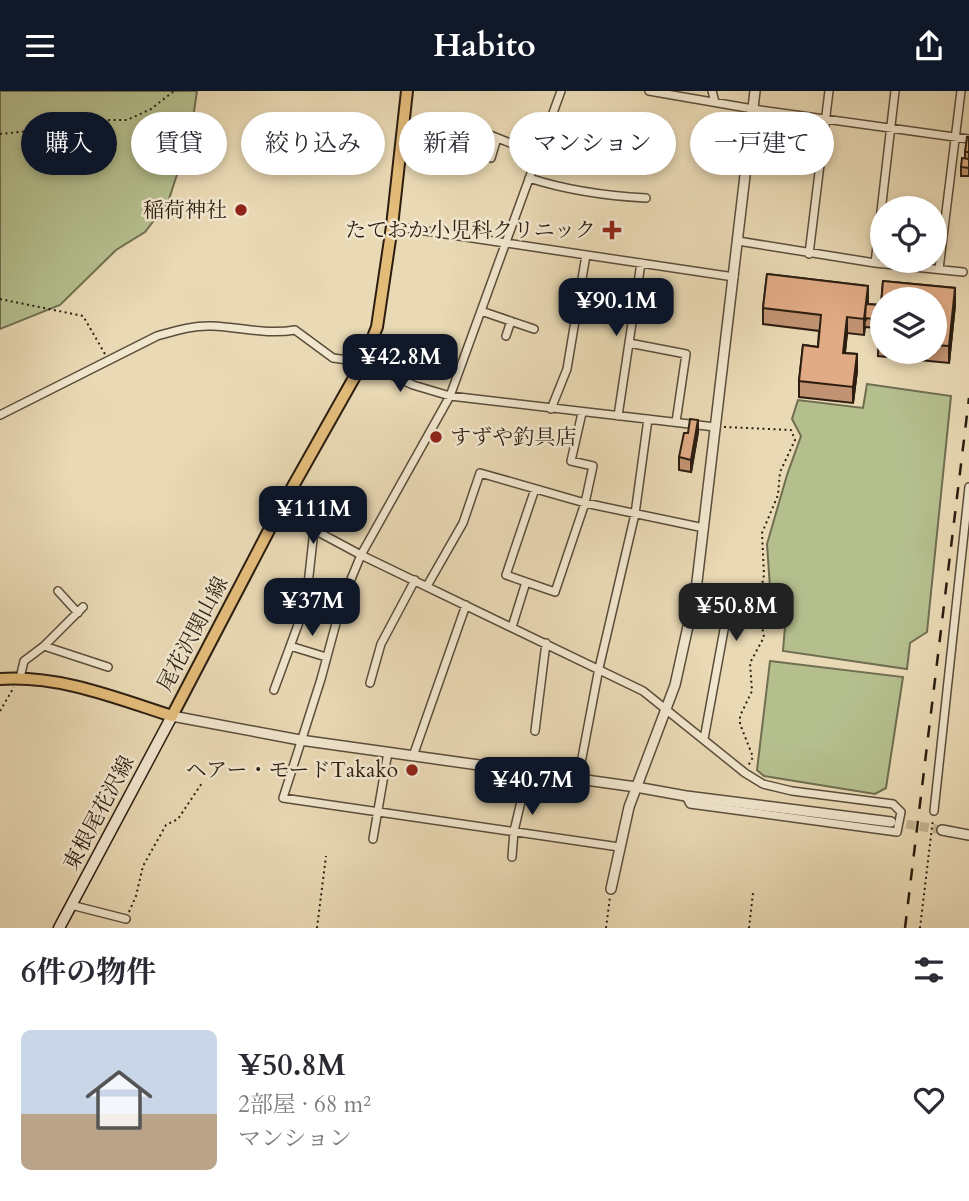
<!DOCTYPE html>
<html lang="ja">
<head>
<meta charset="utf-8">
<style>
	:root { --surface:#fff; --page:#f2f2f3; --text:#2b2b33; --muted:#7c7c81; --accent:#111827 }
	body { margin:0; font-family:Cardo,"Noto Serif JP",serif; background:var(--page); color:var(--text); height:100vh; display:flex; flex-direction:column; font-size:26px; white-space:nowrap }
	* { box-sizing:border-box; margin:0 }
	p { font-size:23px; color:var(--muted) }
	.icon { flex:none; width:38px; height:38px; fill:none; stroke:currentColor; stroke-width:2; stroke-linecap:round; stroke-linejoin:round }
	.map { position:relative; height:837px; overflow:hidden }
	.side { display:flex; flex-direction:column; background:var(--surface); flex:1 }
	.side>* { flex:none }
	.top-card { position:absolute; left:21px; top:21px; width:928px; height:63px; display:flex; gap:14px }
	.buttons { position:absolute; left:870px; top:105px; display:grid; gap:14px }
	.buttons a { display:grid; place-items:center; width:77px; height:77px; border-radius:50%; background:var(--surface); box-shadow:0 4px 10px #0003; font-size:35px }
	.price { position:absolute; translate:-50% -60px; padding:0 16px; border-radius:14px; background:var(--accent); color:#fff; font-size:23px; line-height:46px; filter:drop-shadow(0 2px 4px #0008) }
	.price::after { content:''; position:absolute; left:50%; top:42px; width:21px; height:16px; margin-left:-10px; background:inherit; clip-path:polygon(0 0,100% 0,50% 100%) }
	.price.on { background:#222; color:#fff }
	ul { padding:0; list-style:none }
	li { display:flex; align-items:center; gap:21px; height:175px; padding:0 21px }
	li span { display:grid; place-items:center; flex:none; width:196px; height:140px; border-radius:10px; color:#555 }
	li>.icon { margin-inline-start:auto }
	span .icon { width:84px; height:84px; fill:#fffc; stroke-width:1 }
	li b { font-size:30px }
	h2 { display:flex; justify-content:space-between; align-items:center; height:84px; padding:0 21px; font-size:30px }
	.pill { padding:0 24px; border-radius:32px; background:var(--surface); box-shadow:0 4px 10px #0003; font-size:24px; line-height:63px }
	.pill.on { background:var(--accent); color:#fff }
	header { display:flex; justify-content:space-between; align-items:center; height:91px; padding:0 21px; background:var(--accent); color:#fff; font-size:32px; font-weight:700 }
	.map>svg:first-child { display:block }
	.green { fill:#b5bf8e; stroke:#706e50; stroke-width:2 }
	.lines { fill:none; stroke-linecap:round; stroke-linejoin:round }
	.tertiary-tunnel { stroke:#c3b493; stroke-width:9; stroke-dasharray:9 4.5; stroke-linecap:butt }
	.minor-casing { stroke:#5a4d3a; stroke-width:10 }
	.tertiary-casing { stroke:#5a4d3a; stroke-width:12 }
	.secondary-casing { stroke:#2b1e11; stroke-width:13 }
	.primary-casing { stroke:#2b1e11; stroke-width:14 }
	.path { stroke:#2b1e11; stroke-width:2; stroke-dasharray:2 3.5; stroke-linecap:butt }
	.minor { stroke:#f1e6ce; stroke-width:7 }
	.tertiary { stroke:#f1e6ce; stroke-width:9 }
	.secondary { stroke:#f1e6ce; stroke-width:10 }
	.primary { stroke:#e4bc7a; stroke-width:10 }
	.rail { stroke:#2b1e11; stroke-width:2.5; stroke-dasharray:12 12; stroke-linecap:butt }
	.wall { fill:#c29372; stroke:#2b1e11; stroke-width:2; fill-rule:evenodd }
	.shaded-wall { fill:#9e785d; stroke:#2b1e11; stroke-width:2 }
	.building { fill:#e1ab85; stroke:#2b1e11; stroke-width:2 }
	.poi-dot { fill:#8f2418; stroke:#f1e6ce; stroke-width:2.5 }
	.labels { text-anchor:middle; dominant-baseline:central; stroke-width:5; stroke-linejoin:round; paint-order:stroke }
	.poi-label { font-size:21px; fill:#2b1e11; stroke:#f1e6ce; text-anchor:end }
	.street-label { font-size:21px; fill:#2b1e11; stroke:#f1e6ce }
</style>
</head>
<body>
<header><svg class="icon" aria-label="menu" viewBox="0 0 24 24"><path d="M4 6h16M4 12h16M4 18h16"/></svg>Habito<svg class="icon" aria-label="share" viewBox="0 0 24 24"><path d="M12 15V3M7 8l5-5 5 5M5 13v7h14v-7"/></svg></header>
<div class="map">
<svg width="969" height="837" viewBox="0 0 969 837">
	<rect width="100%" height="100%" fill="#e9d9b4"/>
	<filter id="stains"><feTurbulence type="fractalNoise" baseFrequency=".00286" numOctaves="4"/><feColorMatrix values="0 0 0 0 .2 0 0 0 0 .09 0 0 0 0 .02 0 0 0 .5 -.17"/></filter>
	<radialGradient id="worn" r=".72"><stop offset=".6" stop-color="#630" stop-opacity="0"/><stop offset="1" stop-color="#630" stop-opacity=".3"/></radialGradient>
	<path class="green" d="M0 0H197L191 41 168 111 145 141 116 159 60 214 0 238Z
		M867 293 951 305 927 541 910 552 907 578 783 560 786 523 767 519 770 497 767 453 787 384 801 345 792 328 798 309 863 317Z
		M770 570 903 586 886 697 875 703 764 685 757 679Z"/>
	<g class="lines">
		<path class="tertiary-tunnel" d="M893 731 942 739"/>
		<defs>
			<path id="minor" d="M561 0 450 305 361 464 342 510 321 588 283 707 619 756
				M649 0 753 18 969 48
				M712 0 715 11
				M485 42 538 63 615 78
				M491 67 497 47
				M529 87C566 99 607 105 646 107
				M392 135 734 186
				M738 150 875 172 895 0
				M809 163 829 0
				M875 172 963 181
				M939 178 961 0
				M481 220 534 238
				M506 245 511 230
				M629 252 686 263 676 331
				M551 318 567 278 586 164
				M0 324 157 245C175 240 193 234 212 235 240 236 267 244 295 239L333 267 363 271 413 294 450 305 715 336
				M618 325 641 172
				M535 398 506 484 555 501 585 412 593 375 571 370 582 322
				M279 420 361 464 643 600 745 682 763 693 792 700 893 713 901 721 897 741 690 713 686 705
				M427 495 463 432 480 382 585 412 704 437
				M696 499 730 506 704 648
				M58 500 78 522
				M512 536 526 491
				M44 555 108 576
				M290 555 326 566
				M20 587 24 570 44 555 83 516
				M370 592 381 553 415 489
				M274 599 306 512 314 439
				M535 640 546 552
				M413 665 466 514
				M578 688 599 577 635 423 648 328
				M934 720 969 396
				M373 748 388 661
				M512 766 514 740 528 681
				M71 814 126 828"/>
			<path id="tertiary" d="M172 625 300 649 636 696 686 705 891 731
				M942 739 969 744
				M611 798 629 716 675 594 696 499 755 0"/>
			<path id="secondary" d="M59 837 172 625"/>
			<path id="primary" d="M0 588C60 584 116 607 172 625L279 420 363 271 377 236 392 135 407 0"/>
		</defs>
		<use href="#minor" class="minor-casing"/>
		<use href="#tertiary" class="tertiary-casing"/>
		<use href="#secondary" class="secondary-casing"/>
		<use href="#primary" class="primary-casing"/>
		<path class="path" d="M0 43 38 39 67 29H127L151 18 174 0
			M0 208 83 225 105 263
			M724 336 791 339 795 349 780 381 778 404 762 442 764 484 758 514 764 546 750 572 752 600 740 625V633L753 666 748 675
			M0 620 14 596
			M129 821 136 805 143 775 166 734 178 728 202 692
			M317 837 326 765
			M606 837 610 806
			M749 837 753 802
			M920 837 933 728"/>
		<use href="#minor" class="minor"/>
		<use href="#tertiary" class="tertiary"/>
		<use href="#secondary" class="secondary"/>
		<use href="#primary" class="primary"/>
		<path class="rail" d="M905 837 969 307"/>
	</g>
	<path class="wall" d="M969 46V85H961V76L965 68V61Z
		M767 183 868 195 867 213 881 214 883 190 955 197V214L949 272 878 265 879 237 865 236 864 244 847 242 845 262 857 263V280L853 312 799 306V290L803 254 818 256 819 240 763 233V217ZM882 208H934V261H882Z
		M698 341 691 381 679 379V366Z"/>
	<path class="shaded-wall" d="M868 195V211L866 228 865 227 864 244V228Z
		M955 197V214L949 272V255Z
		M847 226V242L843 278V262Z
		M857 263V280L853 312V296Z
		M698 329V341L691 381V369Z"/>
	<path class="building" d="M967 46H969V61H965Z
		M962 67 969 68V77L961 76Z
		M767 183 868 195 864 228 847 226 843 262 857 263 853 296 799 290 803 254 818 256 821 224 763 217Z
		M883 190 955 197 949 255 934 254V208H882V249L878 248Z
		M866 213 881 214 880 229 865 227Z
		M690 328 698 329 691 369 679 366 684 342H688Z"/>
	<g class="poi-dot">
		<circle cx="241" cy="119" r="7"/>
		<path d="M608.5 128.5h7v7h7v7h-7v7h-7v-7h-7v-7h7z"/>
		<circle cx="436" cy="346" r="7"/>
		<circle cx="412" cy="679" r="7"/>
	</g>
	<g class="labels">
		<g class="poi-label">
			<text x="227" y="119">稲荷神社</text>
			<text x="596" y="139">たておか小児科クリニック</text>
			<text x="450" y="346" text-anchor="start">すずや釣具店</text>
			<text x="398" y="679">ヘアー・モードTakako</text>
		</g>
		<g class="street-label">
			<text transform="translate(193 543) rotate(-62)">尾花沢関山線</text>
			<text transform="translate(99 722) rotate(-62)">東根尾花沢線</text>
		</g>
	</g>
	<rect width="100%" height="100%" filter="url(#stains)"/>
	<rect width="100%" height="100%" fill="url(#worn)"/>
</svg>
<div class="buttons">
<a><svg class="icon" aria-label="locate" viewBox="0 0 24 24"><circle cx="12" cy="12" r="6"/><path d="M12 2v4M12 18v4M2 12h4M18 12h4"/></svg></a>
<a><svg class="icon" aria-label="layers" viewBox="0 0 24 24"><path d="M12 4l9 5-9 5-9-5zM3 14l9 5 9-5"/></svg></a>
</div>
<b class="price" style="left:616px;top:247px">¥90.1M</b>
<b class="price" style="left:400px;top:303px">¥42.8M</b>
<b class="price" style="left:313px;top:455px">¥111M</b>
<b class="price" style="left:312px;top:547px">¥37M</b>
<b class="price on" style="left:736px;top:552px">¥50.8M</b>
<b class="price" style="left:532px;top:726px">¥40.7M</b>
<div class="top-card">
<a class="pill on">購入</a>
<a class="pill">賃貸</a>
<a class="pill">絞り込み</a>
<a class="pill">新着</a>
<a class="pill">マンション</a>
<a class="pill">一戸建て</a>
</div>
</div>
<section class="side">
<h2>6件の物件<svg class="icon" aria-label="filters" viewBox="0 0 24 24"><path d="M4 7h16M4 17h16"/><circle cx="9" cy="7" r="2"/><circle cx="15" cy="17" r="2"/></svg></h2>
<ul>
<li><span style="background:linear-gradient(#c9d6e8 60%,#b9a48a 0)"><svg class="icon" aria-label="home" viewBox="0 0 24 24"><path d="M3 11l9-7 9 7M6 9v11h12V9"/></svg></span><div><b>¥50.8M</b><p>2部屋 · 68 m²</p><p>マンション</p></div><svg class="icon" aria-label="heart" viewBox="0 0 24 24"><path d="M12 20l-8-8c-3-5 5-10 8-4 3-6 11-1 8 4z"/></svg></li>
</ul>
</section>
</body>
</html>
